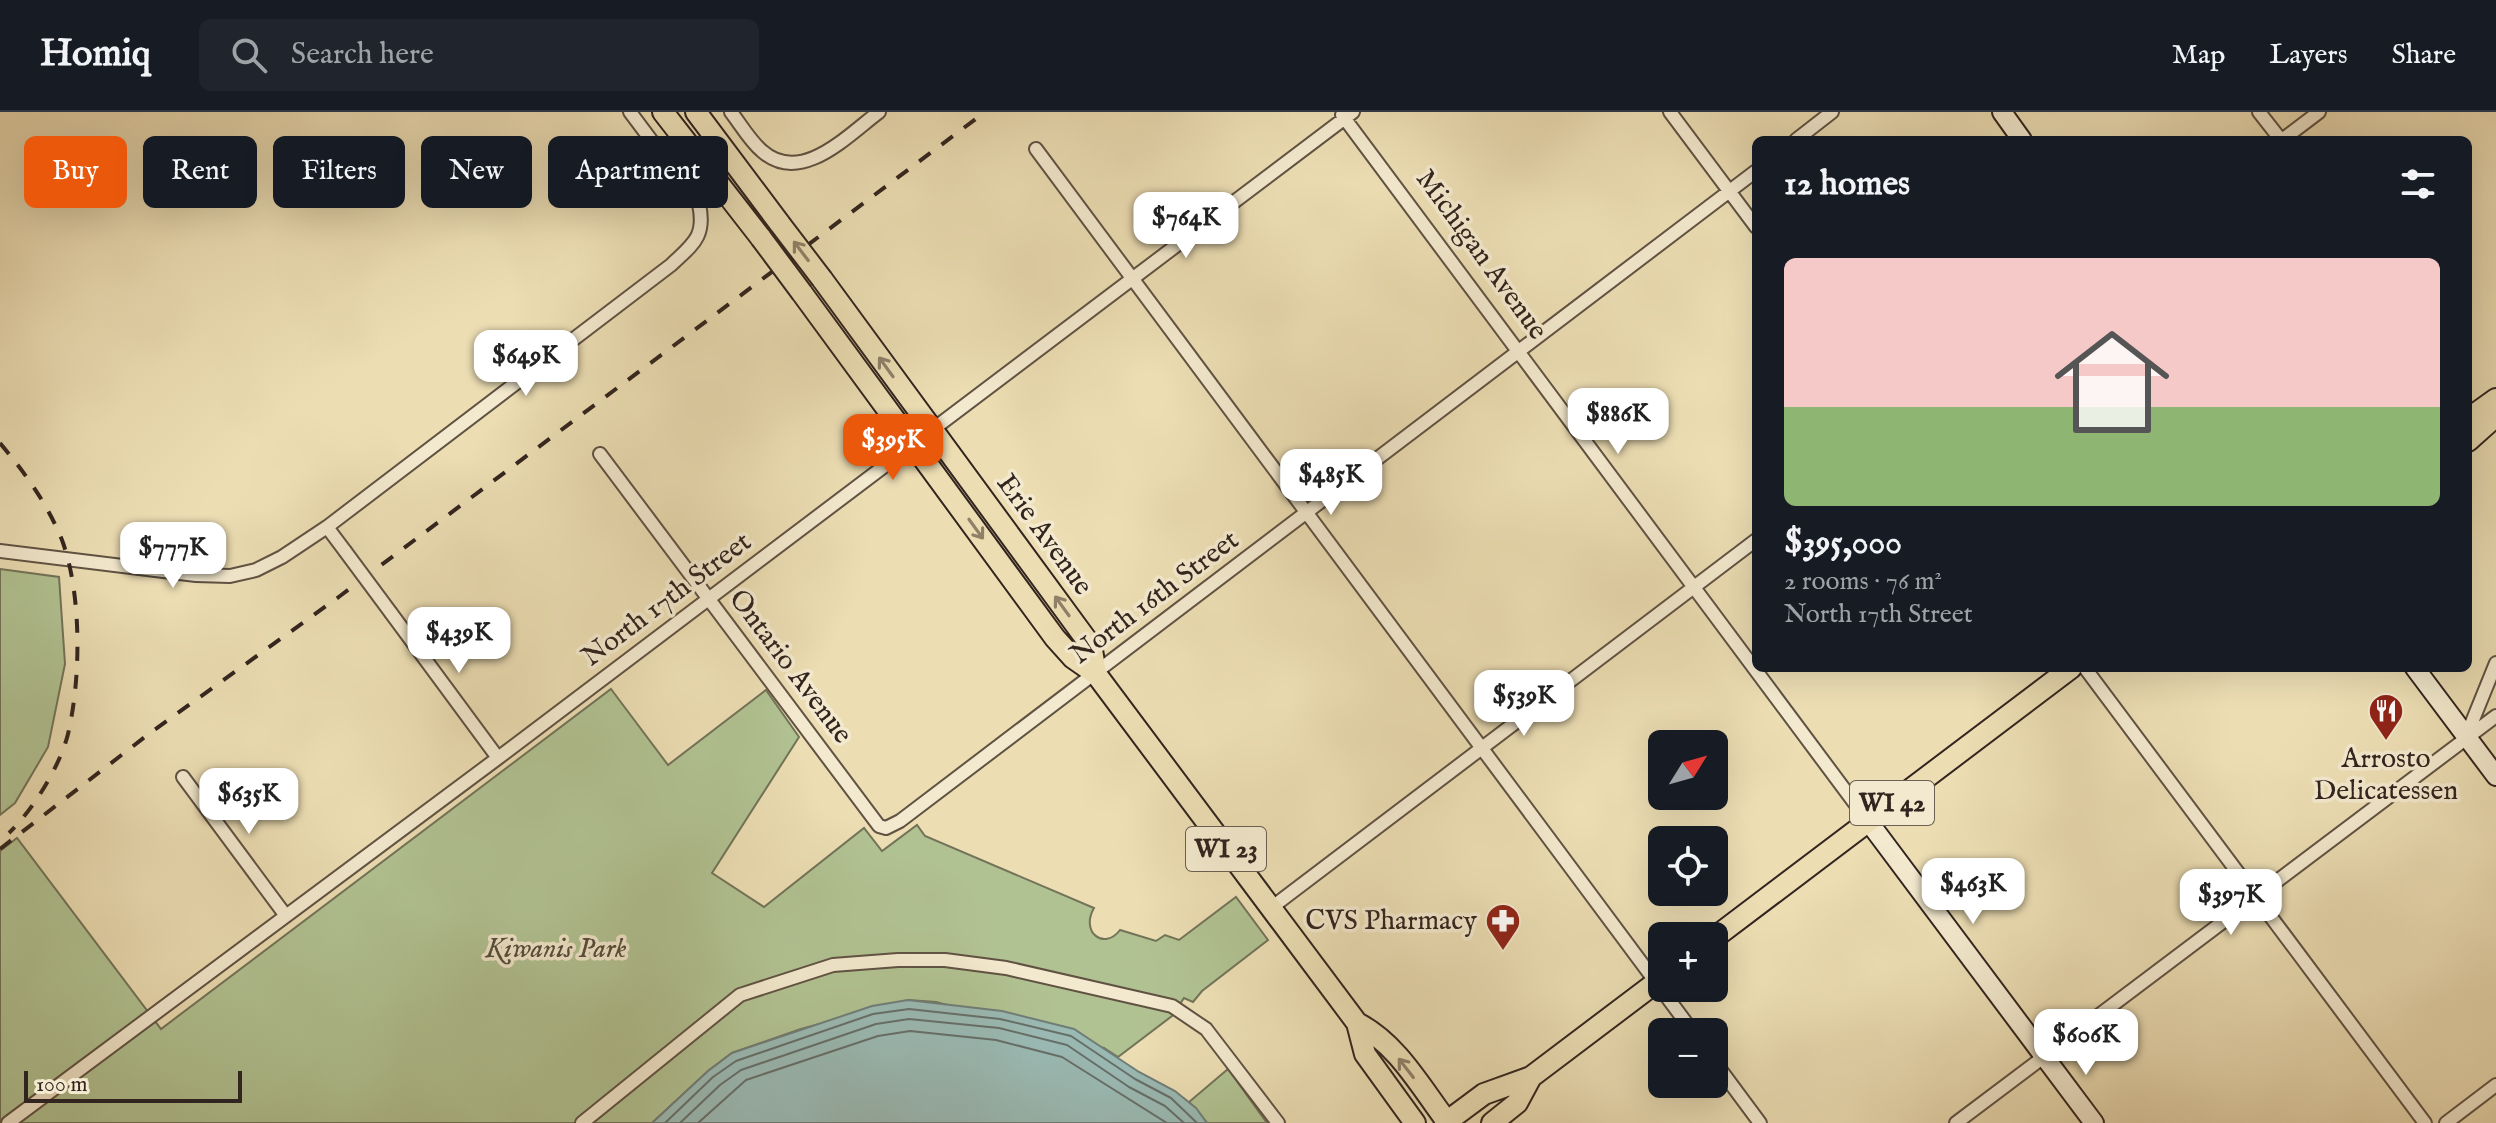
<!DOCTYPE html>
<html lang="en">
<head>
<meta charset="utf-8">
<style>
	:root { --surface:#171b24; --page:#20242c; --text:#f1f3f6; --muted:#9ea1a6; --line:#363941; --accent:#ea580c }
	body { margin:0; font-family:"IM FELL English",serif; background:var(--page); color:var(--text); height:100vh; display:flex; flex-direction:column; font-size:30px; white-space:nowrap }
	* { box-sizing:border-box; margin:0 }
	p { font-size:26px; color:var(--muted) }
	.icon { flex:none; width:44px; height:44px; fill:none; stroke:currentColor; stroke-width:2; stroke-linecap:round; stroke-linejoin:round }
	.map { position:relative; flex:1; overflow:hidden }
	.panel { position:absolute; left:1752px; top:24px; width:720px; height:536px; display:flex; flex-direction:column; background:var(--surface); border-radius:12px; box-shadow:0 8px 32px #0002 }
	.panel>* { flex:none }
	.top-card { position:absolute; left:24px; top:24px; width:760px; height:72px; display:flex; gap:16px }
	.needle { width:52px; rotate:53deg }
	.fabs { position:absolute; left:1648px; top:618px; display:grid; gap:16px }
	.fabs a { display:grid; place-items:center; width:80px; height:80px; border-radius:12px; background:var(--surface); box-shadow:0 8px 32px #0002; font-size:40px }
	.scale { position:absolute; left:24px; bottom:20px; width:218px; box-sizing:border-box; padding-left:8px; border:4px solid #32241e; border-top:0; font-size:22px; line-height:28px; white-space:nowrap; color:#32241e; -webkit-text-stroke:6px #f3e9ce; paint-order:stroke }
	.price { position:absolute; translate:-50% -68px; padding:0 18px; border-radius:16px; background:#fff; color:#222; font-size:26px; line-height:52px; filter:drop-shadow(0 2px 4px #0008) }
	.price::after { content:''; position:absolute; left:50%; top:48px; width:24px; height:18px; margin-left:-12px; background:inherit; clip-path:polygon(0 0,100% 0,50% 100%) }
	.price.current { background:var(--accent); color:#fff }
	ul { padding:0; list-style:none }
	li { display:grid; align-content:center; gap:16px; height:424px; padding:0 32px }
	li span { display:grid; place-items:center; height:248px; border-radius:12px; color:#555 }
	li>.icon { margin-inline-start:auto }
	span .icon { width:144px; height:144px; fill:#fffc; stroke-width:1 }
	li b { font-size:34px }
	h2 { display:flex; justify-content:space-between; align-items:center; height:96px; padding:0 32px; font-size:34px }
	.tag { padding:0 28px; border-radius:12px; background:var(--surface); box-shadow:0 8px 32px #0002; font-size:28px; line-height:72px }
	.tag.current { background:var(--accent); color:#fff }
	header { display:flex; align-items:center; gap:48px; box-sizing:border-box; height:112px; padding:0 40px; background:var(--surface); border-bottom:2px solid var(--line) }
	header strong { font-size:38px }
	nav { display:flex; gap:44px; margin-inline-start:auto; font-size:28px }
	.search { width:560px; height:72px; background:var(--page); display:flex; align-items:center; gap:20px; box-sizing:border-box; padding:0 28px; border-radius:12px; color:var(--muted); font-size:30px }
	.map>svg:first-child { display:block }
	.green { fill:#b1c292; stroke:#727358; stroke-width:2 }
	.water { fill:#9abab4; stroke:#707e78; stroke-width:2 }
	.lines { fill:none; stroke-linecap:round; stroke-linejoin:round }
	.shore { stroke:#666f69; stroke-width:2 }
	.street-casing { stroke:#605243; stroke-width:16 }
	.secondary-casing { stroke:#32241e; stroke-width:22 }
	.primary-casing { stroke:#32241e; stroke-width:24 }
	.street { stroke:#f3e9ce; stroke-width:12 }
	.secondary { stroke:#f3e9ce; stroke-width:18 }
	.primary { stroke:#ecddb3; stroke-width:20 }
	.rail { stroke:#32241e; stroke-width:4; stroke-dasharray:14 14; stroke-linecap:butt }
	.street-bridge-casing { stroke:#605243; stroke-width:16; stroke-linecap:butt }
	.primary-bridge-casing { stroke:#32241e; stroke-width:24; stroke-linecap:butt }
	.street-bridge { stroke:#f3e9ce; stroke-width:12 }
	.primary-bridge { stroke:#ecddb3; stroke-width:20 }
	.oneway { stroke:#8f8068 }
	.labels { text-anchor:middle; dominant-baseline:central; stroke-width:7; stroke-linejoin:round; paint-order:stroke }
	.shield { fill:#f3e9ce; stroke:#6c5f53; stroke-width:2 }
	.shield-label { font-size:26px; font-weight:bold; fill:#32241e }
	.street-label { font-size:28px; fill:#32241e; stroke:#f3e9ce }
	.poi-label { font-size:28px; fill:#32241e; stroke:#f3e9ce }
	.park-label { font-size:28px; font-style:italic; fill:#524c3b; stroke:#f3e9ce }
</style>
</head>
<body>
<header>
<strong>Homiq</strong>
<div class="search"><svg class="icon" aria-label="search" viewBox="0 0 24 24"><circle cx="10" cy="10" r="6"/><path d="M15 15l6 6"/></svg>Search here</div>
<nav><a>Map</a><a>Layers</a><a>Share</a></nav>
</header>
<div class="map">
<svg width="2496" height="1011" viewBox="0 0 2496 1011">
	<rect width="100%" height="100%" fill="#ecddb3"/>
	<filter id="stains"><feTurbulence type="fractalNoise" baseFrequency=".0025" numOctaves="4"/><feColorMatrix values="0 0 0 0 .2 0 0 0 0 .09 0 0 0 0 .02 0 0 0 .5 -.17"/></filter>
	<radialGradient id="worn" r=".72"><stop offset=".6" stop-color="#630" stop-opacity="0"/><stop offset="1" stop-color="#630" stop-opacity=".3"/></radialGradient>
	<path class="green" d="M0 457 59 465 65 552 48 635 15 691 0 703Z
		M611 577 668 653 766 578 799 625 712 761 764 795 864 716 882 739 917 713 925 724 1094 796C1080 820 1104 839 1120 818L1156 829 1165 823 1179 828 1236 785 1268 828 1202 879 1193 890 1184 886 1172 904 1118 945 1104 936 936 890 908 888 801 917 732 941 708 959 652 1011H0V739L17 726 161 917Z
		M1228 957 1267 1011H1207L1189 990Z"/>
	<path class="water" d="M908 888 1002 899 1074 917 1139 960 1175 979 1196 996 1207 1011H652L708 959 732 941 872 894Z"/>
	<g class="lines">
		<path class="shore" d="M665 1011 713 965 736 949 873 902 909 897 1000 907 1071 924 1135 967 1171 986 1197 1011
			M680 1011 720 973 741 958 876 912 909 907 999 916 1067 933 1129 975 1165 994 1184 1011
			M698 1011 746 968 878 924 910 919 996 928 1062 945 1167 1011"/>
		<defs>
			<path id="street" d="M731 0C741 13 750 29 762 39 801 74 848 23 879 0
				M1670 0 1756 115
				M2259 0 2281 28
				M1342 3 1868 709
				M1796 28 1832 0
				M2282 28 2319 0
				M1036 37 1693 920
				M600 342 879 714 886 716 900 709 1756 59
				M327 415 345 439
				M0 439 196 463 230 464 256 458 282 445 327 415 671 153C693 132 706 125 699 92L630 0
				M391 501 498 646
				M2085 556 2425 1011
				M2466 625 2496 551
				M183 665 286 804
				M1271 796 1756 428
				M1714 949 1760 1011
				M8 1011 498 646 1353 0
				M582 1011 740 883 833 853 898 848H945L1006 856 1172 894 1206 917 1278 1011
				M1956 1011 2496 604
				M2446 1011 2496 973"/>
			<path id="secondary" d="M2002 0 2022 28
				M2415 556 2496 664
				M1868 709 2094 1011"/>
			<path id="primary" d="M663 0 761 126
				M696 0 780 112
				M822 167 1086 527 1092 538 1096 562
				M802 181 1055 526 1073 546 1096 562 1357 911C1397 931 1422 977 1448 1011
				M2468 307 2496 287
				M2468 329 2496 304
				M1714 826 2071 556
				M1357 911 1365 942 1415 1011
				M1445 1011 1484 982 1531 965 1662 866
				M1492 1011 1517 991 1531 965"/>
		</defs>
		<use href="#street" class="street-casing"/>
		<use href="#secondary" class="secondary-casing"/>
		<use href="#primary" class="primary-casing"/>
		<use href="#street" class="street"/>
		<use href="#secondary" class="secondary"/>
		<use href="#primary" class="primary"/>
		<path class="rail" d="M0 331C25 361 47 391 62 428 82 482 81 567 68 622 60 654 33 698 9 721
			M0 737 150 621 340 484 985 0"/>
		<defs>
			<path id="street-bridge" d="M345 439 391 501"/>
			<path id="primary-bridge" d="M780 112 822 167
				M761 126 802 181"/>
		</defs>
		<use href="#street-bridge" class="street-bridge-casing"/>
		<use href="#primary-bridge" class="primary-bridge-casing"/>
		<use href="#street-bridge" class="street-bridge"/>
		<use href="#primary-bridge" class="primary-bridge"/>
	</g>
	<defs><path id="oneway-shaft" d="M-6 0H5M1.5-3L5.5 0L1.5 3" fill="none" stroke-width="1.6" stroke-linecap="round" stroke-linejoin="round" transform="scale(2)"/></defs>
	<g class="oneway">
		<use href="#oneway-shaft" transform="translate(801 139) rotate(-127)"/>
		<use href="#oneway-shaft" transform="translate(886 255) rotate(-126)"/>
		<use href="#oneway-shaft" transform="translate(976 417) rotate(54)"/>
		<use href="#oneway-shaft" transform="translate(1062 494) rotate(-126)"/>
		<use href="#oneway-shaft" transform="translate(1406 956) rotate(-128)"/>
	</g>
	<defs>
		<symbol id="restaurant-pin" viewBox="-11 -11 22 30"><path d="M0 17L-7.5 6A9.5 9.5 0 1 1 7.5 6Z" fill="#8f2418" stroke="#f3e9ce"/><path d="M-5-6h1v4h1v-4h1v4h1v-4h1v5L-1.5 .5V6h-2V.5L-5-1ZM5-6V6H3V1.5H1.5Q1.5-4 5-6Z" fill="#fff"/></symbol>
		<symbol id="pharmacy-pin" viewBox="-11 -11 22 30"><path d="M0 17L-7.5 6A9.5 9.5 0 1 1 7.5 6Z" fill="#8f2418" stroke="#f3e9ce"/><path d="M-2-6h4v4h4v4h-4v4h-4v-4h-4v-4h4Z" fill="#fff"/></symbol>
	</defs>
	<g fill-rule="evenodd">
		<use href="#restaurant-pin" x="2366" y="579" width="40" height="54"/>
		<use href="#pharmacy-pin" x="1483" y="789" width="40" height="54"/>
	</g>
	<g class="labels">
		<g class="shield">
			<rect x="1850" y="669" width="84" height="44" rx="6"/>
			<rect x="1186" y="715" width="80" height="44" rx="6"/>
		</g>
		<g class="shield-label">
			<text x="1892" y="691">WI 42</text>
			<text x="1226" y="737">WI 23</text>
		</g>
		<g class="street-label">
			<text transform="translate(1481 143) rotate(54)">Michigan Avenue</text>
			<text transform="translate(1044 423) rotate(54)">Erie Avenue</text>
			<text transform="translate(1155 486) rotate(-37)">North 16th Street</text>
			<text transform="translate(667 488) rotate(-37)">North 17th Street</text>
			<text transform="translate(790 555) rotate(53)">Ontario Avenue</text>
		</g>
		<g class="poi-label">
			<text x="2386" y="647">Arrosto<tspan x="2386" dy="32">Delicatessen</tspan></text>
			<text x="1477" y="809" text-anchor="end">CVS Pharmacy</text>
		</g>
		<g class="park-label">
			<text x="556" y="837">Kiwanis Park</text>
		</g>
	</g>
	<rect width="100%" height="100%" filter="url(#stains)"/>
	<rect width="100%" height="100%" fill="url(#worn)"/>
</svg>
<div class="fabs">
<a><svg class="needle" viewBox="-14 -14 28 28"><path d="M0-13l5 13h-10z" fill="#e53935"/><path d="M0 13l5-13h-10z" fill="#9ea1a6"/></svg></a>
<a><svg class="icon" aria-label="locate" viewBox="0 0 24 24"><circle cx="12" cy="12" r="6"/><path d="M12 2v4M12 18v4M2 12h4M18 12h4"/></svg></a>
<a>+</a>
<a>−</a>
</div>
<div class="scale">100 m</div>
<b class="price" style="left:1186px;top:148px">$764K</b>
<b class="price" style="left:526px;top:286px">$649K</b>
<b class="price" style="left:1618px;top:344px">$886K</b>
<b class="price current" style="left:893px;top:370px">$395K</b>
<b class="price" style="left:1331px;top:405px">$485K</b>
<b class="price" style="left:173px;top:478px">$777K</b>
<b class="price" style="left:459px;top:563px">$439K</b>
<b class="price" style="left:1524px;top:626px">$539K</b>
<b class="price" style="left:249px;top:724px">$635K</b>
<b class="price" style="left:1973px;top:814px">$463K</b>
<b class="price" style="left:2231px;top:825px">$397K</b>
<b class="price" style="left:2086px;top:965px">$606K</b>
<div class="top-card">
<a class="tag current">Buy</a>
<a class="tag">Rent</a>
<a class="tag">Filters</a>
<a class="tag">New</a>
<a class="tag">Apartment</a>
</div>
<section class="panel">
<h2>12 homes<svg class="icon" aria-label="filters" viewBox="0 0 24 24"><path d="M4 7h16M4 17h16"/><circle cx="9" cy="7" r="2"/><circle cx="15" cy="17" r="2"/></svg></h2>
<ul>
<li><span style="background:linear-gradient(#f6c9c9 60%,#8fb573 0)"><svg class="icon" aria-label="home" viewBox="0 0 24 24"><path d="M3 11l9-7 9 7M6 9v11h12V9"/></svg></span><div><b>$395,000</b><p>2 rooms · 76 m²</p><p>North 17th Street</p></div></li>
</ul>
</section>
</div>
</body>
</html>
